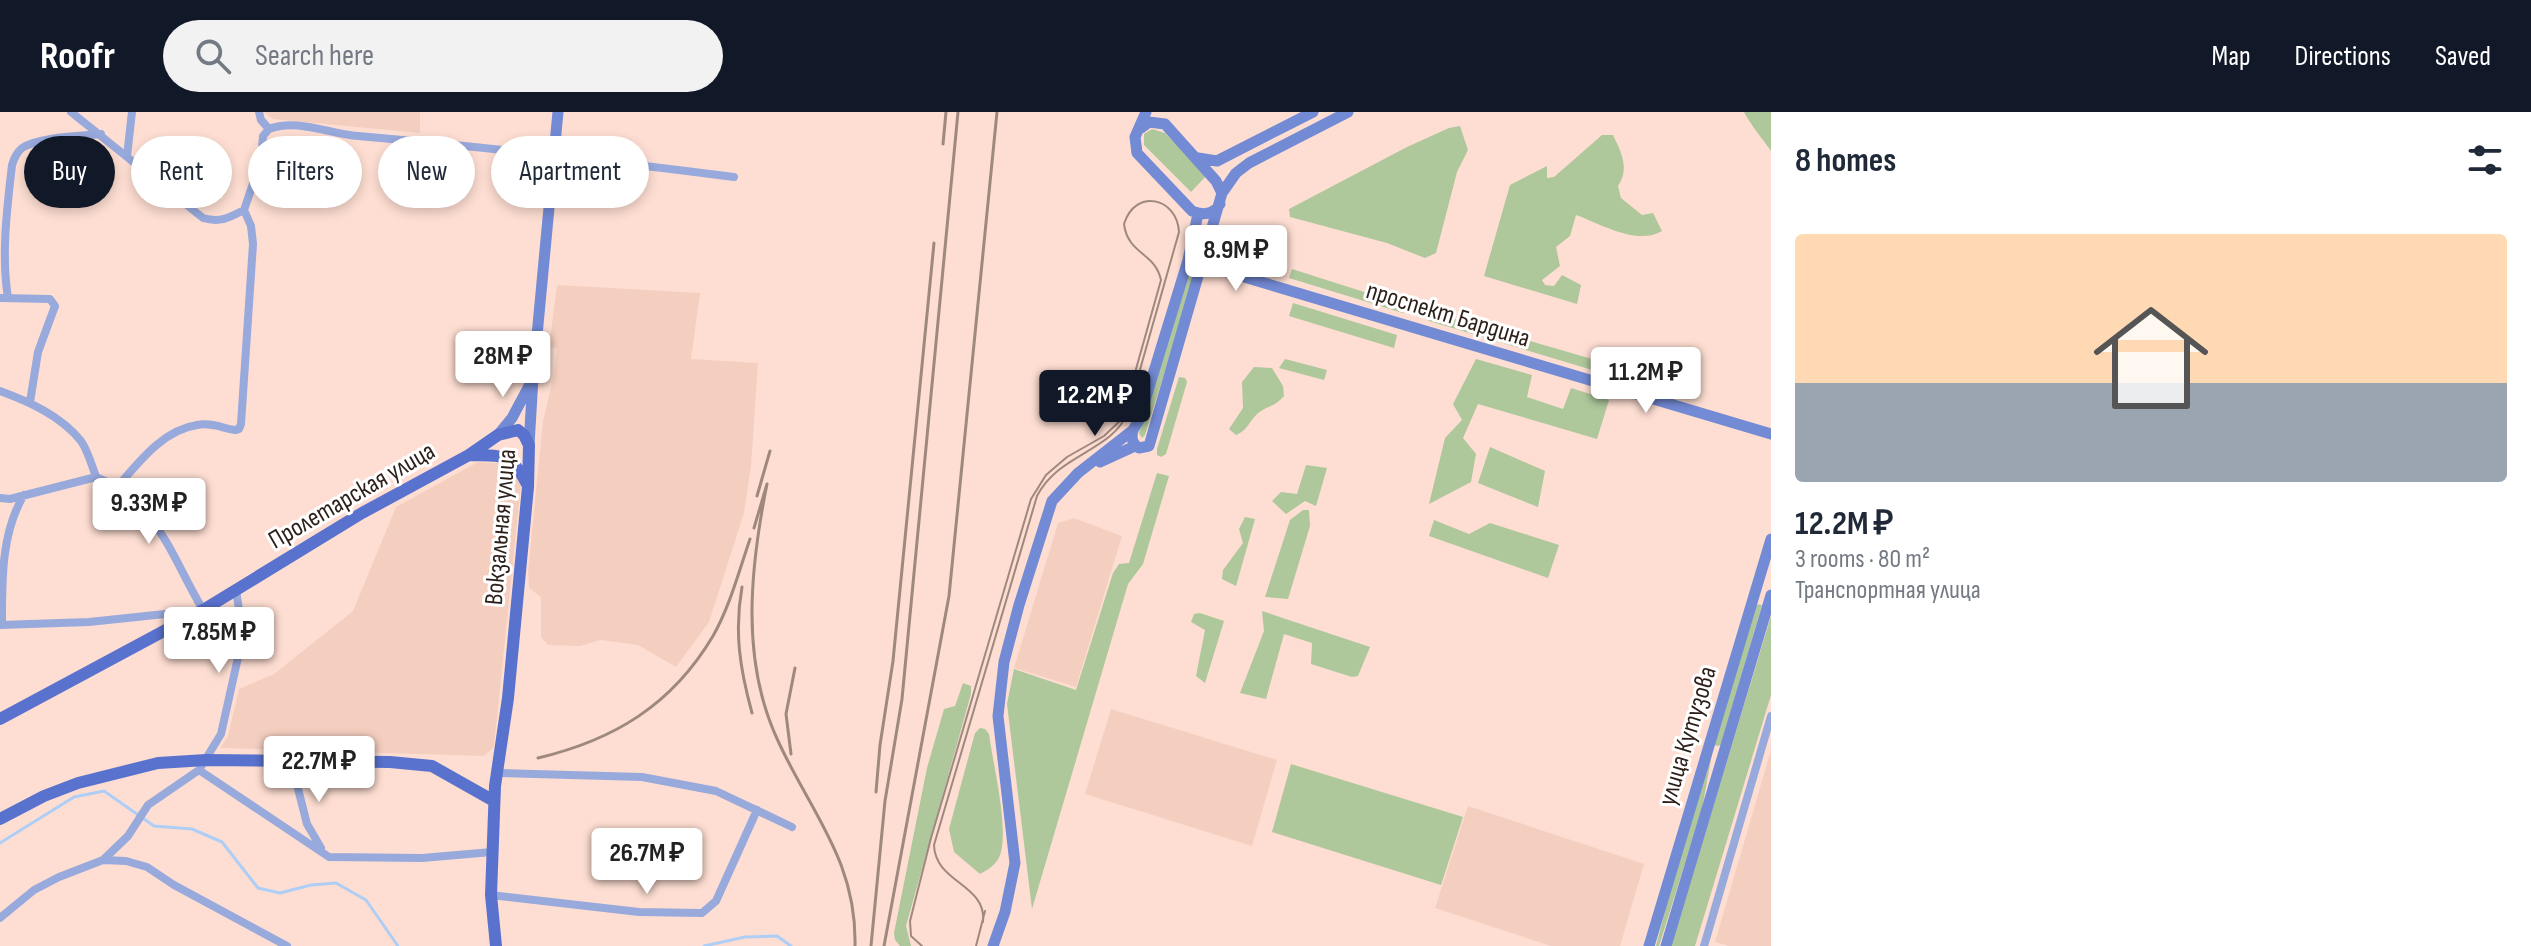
<!DOCTYPE html>
<html lang="en">
<head>
<meta charset="utf-8">
<style>
	:root { --surface:#fff; --page:#f2f2f3; --text:#1f2937; --muted:#747a83; --line:#e0e1e3; --accent:#111827 }
	body { margin:0; font-family:"Sofia Sans Condensed",sans-serif; background:var(--page); color:var(--text); height:100vh; display:flex; flex-direction:column; font-size:30px; white-space:nowrap }
	* { box-sizing:border-box; margin:0 }
	p { font-size:26px; color:var(--muted) }
	.icon { flex:none; width:44px; height:44px; fill:none; stroke:currentColor; stroke-width:2; stroke-linecap:round; stroke-linejoin:round }
	.map { position:relative; flex:1; overflow:hidden }
	.details { display:flex; flex-direction:column; background:var(--surface); width:760px }
	.details>* { flex:none }
	.guide { position:absolute; left:24px; top:24px; width:760px; height:72px; display:flex; gap:16px }
	.price { position:absolute; translate:-50% -68px; padding:0 18px; border-radius:8px; background:#fff; color:#222; font-size:26px; line-height:52px; filter:drop-shadow(0 2px 4px #0008) }
	.price::after { content:''; position:absolute; left:50%; top:48px; width:24px; height:18px; margin-left:-12px; background:inherit; clip-path:polygon(0 0,100% 0,50% 100%) }
	.price.on { background:var(--accent); color:#fff }
	ul { padding:0; list-style:none }
	li { display:grid; align-content:center; gap:16px; height:424px; padding:0 24px }
	li+li { border-top:2px solid var(--line) }
	li span { display:grid; place-items:center; height:248px; border-radius:8px; color:#555 }
	li>.icon { margin-inline-start:auto }
	span .icon { width:144px; height:144px; fill:#fffc; stroke-width:1 }
	li b { font-size:34px }
	h2 { display:flex; justify-content:space-between; align-items:center; height:96px; padding:0 24px; font-size:34px }
	.pill { padding:0 28px; border-radius:36px; background:var(--surface); box-shadow:0 4px 12px #0003; font-size:28px; line-height:72px }
	.pill.on { background:var(--accent); color:#fff }
	header { display:flex; align-items:center; gap:48px; box-sizing:border-box; height:112px; padding:0 40px; background:var(--accent); color:#fff }
	header strong { font-size:38px }
	nav { display:flex; gap:44px; margin-inline-start:auto; font-size:28px }
	.search { width:560px; height:72px; background:var(--page); display:flex; align-items:center; gap:20px; box-sizing:border-box; padding:0 28px; border-radius:44px; color:var(--muted); font-size:30px }
	main { display:flex; flex:1; min-height:0 }
	.map>svg:first-child { display:block }
	.built { fill:#f4cfc0 }
	.green { fill:#aec79b }
	.lines { fill:none; stroke-linecap:round; stroke-linejoin:round }
	.stream { stroke:#aecef6; stroke-width:3 }
	.street { stroke:#98a9dc; stroke-width:8 }
	.secondary { stroke:#738ad5; stroke-width:11 }
	.primary { stroke:#5972ce; stroke-width:12 }
	.tram { stroke:#9f887e; stroke-width:2 }
	.rail { stroke:#9f887e; stroke-width:3 }
	.labels { text-anchor:middle; dominant-baseline:central; stroke-width:6; stroke-linejoin:round; paint-order:stroke }
	.street-label { font-size:26px; fill:#2d1f19; stroke:#fff }
</style>
</head>
<body>
<header>
<strong>Roofr</strong>
<div class="search"><svg class="icon" aria-label="search" viewBox="0 0 24 24"><circle cx="10" cy="10" r="6"/><path d="M15 15l6 6"/></svg>Search here</div>
<nav><a>Map</a><a>Directions</a><a>Saved</a></nav>
</header>
<main>
<div class="map">
<svg width="1771" height="834" viewBox="0 0 1771 834">
	<rect width="100%" height="100%" fill="#feded2"/>
	<path class="built" d="M264 0H420V21L273 7Z
		M557 173 700 181 691 247 758 251 751 354 744 401 709 510 676 555 638 533 601 528 580 534 548 533 541 525V485L529 476 528 460 543 309 554 263 557 236 549 235Z
		M478 350 509 352 521 372 494 635 484 644 220 636 228 624 239 577 274 562 353 499 396 395Z
		M1074 406 1122 424 1076 575 1014 556 1058 411Z
		M1111 597 1277 648 1252 734 1085 682Z
		M1771 638V834H1729L1715 830Z
		M1468 694 1644 752 1620 834H1551L1435 796Z"/>
	<path class="green" d="M1744 0H1771V39C1762 26 1752 15 1744 0Z
		M1460 14 1468 38 1457 60 1436 141 1425 146 1387 131 1290 105 1289 97 1407 35 1449 16Z
		M1152 17 1165 21 1207 63 1191 80 1144 33V22Z
		M1602 23H1613C1621 40 1630 56 1618 74L1621 86 1642 103 1653 101 1662 119C1637 134 1601 112 1576 103L1570 124 1556 135 1560 154 1542 168 1545 173 1554 174 1562 163 1581 173 1577 192 1484 164 1510 73 1547 54V66L1554 65Z
		M1292 157 1405 193 1403 201 1289 166Z
		M1189 161 1193 163 1194 166 1145 323 1142 326 1139 321Z
		M1293 191 1397 223 1394 236 1289 204Z
		M1427 199 1671 270 1674 273 1673 278 1669 281 1429 209 1423 204Z
		M1285 247 1327 258 1324 268 1279 256Z
		M1476 247 1532 263 1527 285 1563 297 1571 276 1609 288 1597 327 1478 292 1463 326 1476 342 1471 370 1429 392 1445 326 1462 308 1453 292Z
		M1254 255 1272 256 1283 274 1284 284C1274 295 1272 292 1261 299 1250 306 1249 318 1236 323L1229 317 1243 296 1242 270Z
		M1179 265 1185 266 1187 270 1166 342 1161 345 1157 343V337Z
		M1490 335 1545 359 1538 395 1478 371Z
		M1306 353 1327 356 1316 394 1305 389 1286 402 1272 389 1281 380 1297 382Z
		M1157 361 1169 364 1143 452 1128 472 1032 797 1007 592 1014 557 1076 578 1113 461 1119 452 1129 451Z
		M1303 398H1309L1310 414 1288 487 1265 485 1290 408Z
		M1245 405 1255 407 1236 474 1222 467 1223 458 1243 431 1239 417Z
		M1434 408 1469 422 1490 411 1559 433 1548 466 1429 424Z
		M1756 492 1762 493 1721 633 1718 634 1714 633Z
		M1262 499 1370 535 1358 564 1352 565 1311 552 1312 531 1284 522 1266 587 1240 581 1264 519Z
		M1200 501 1224 509 1205 571 1196 564 1205 518 1191 510 1194 502Z
		M1771 504V583L1695 834H1671Z
		M963 571 971 574V582L906 814 911 834H900L895 828 894 821 927 656 944 597 955 594Z
		M980 616 985 617 989 622C993 652 1008 712 1001 740 998 751 990 757 980 762L954 740 949 717 975 621Z
		M1712 642 1702 697 1659 834H1656L1665 799 1666 785Z
		M1291 652 1463 705 1441 773 1272 720Z"/>
	<g class="lines">
		<path class="stream" d="M0 731 74 685 104 679 154 714 192 717 222 730 258 776 280 781 311 773 336 771 366 788 398 834
			M704 834 745 825 777 824 791 834"/>
		<path class="street" d="M71 0 203 106C220 111 229 106 244 98
			M259 0 261 8 269 17
			M269 17C296 6 330 22 358 24 484 35 609 49 734 65
			M127 44 132 0
			M0 186 50 187 55 194 38 240 30 290
			M8 186C1 142 7 97 12 53 14 47 16 41 22 36 39 25 81 24 101 22
			M0 279C30 290 61 304 81 329 88 339 92 354 96 365
			M118 374C139 350 163 318 197 313 210 310 222 316 235 318L239 317 241 312 253 132 251 114 244 98 261 48 263 24 269 17
			M0 386 10 387 96 365
			M0 513 89 510 203 498C171 444 158 391 96 365
			M2 513C2 470 1 420 24 383
			M291 649 307 712 321 736
			M199 658 329 745 422 746 492 740
			M497 661 642 665 716 679 792 715
			M103 748 128 724 148 693 199 658 221 622 243 523 236 478
			M491 783 639 800 702 801 716 789 757 698
			M0 806 34 778 59 765 103 748 126 749 147 755 174 773 287 834
			M1704 834 1771 604"/>
		<path class="secondary" d="M1146 0 1135 25 1137 41 1192 99C1203 104 1214 102 1220 92
			M1198 46 1217 49 1313 0
			M1222 81 1236 61 1249 51 1348 0
			M1188 148 1195 156 1203 153 1224 159 1771 322
			M1133 318C1131 326 1132 332 1139 336L1149 334 1222 81 1216 69 1165 12 1149 10 1141 16
			M498 323 512 306 529 274
			M529 333 533 266 558 0
			M1100 350 1135 334
			M993 834 1005 800 1015 751 998 604 1004 550 1019 493 1052 389 1078 361 1133 318 1139 308 1188 148 1198 102
			M1649 834 1771 427
			M1666 834 1771 483"/>
		<path class="primary" d="M469 343C503 344 510 340 527 372
			M0 607 203 498 362 401 469 343 498 323 518 318 524 323 529 333 528 375 508 586 495 674 491 783 496 834
			M0 707 44 684 78 671 158 651 206 648 390 650 432 654 494 689"/>
		<path class="tram" d="M922 834 911 824 910 809 931 726 1031 387 1046 363 1067 345 1104 324 1122 307 1161 168C1155 140 1128 143 1124 112 1135 76 1177 85 1179 120L1128 300C1112 340 1059 341 1037 384L934 733C935 771 987 772 983 810
			M976 834 985 799"/>
		<path class="rail" d="M943 32 946 0
			M757 384 770 339
			M754 416 767 372C750 457 740 550 779 631 812 702 857 750 855 834
			M742 475C734 520 740 557 752 601
			M791 642 786 602 795 556
			M538 646C614 628 672 593 713 524 730 494 739 459 750 427
			M876 680 880 633 893 549 934 131
			M871 834 885 689 902 587 958 0
			M884 834 949 484 997 0"/>
	</g>
	<g class="labels">
		<g class="street-label">
			<text transform="translate(1448 203) rotate(17)">проспект Бардина</text>
			<text transform="translate(352 384) rotate(-30)">Пролетарская улица</text>
			<text transform="translate(501 415) rotate(-85)">Вокзальная улица</text>
			<text transform="translate(1688 624) rotate(-73)">улица Кутузова</text>
		</g>
	</g>
</svg>
<b class="price" style="left:1236px;top:181px">8.9M ₽</b>
<b class="price" style="left:503px;top:287px">28M ₽</b>
<b class="price" style="left:1646px;top:303px">11.2M ₽</b>
<b class="price on" style="left:1095px;top:326px">12.2M ₽</b>
<b class="price" style="left:149px;top:434px">9.33M ₽</b>
<b class="price" style="left:219px;top:563px">7.85M ₽</b>
<b class="price" style="left:319px;top:692px">22.7M ₽</b>
<b class="price" style="left:647px;top:784px">26.7M ₽</b>
<div class="guide">
<a class="pill on">Buy</a>
<a class="pill">Rent</a>
<a class="pill">Filters</a>
<a class="pill">New</a>
<a class="pill">Apartment</a>
</div>
</div>
<section class="details">
<h2>8 homes<svg class="icon" aria-label="filters" viewBox="0 0 24 24"><path d="M4 7h16M4 17h16"/><circle cx="9" cy="7" r="2"/><circle cx="15" cy="17" r="2"/></svg></h2>
<ul>
<li><span style="background:linear-gradient(#ffd9b3 60%,#9aa5b1 0)"><svg class="icon" aria-label="home" viewBox="0 0 24 24"><path d="M3 11l9-7 9 7M6 9v11h12V9"/></svg></span><div><b>12.2M ₽</b><p>3 rooms · 80 m²</p><p>Транспортная улица</p></div></li>
</ul>
</section>
</main>
</body>
</html>
